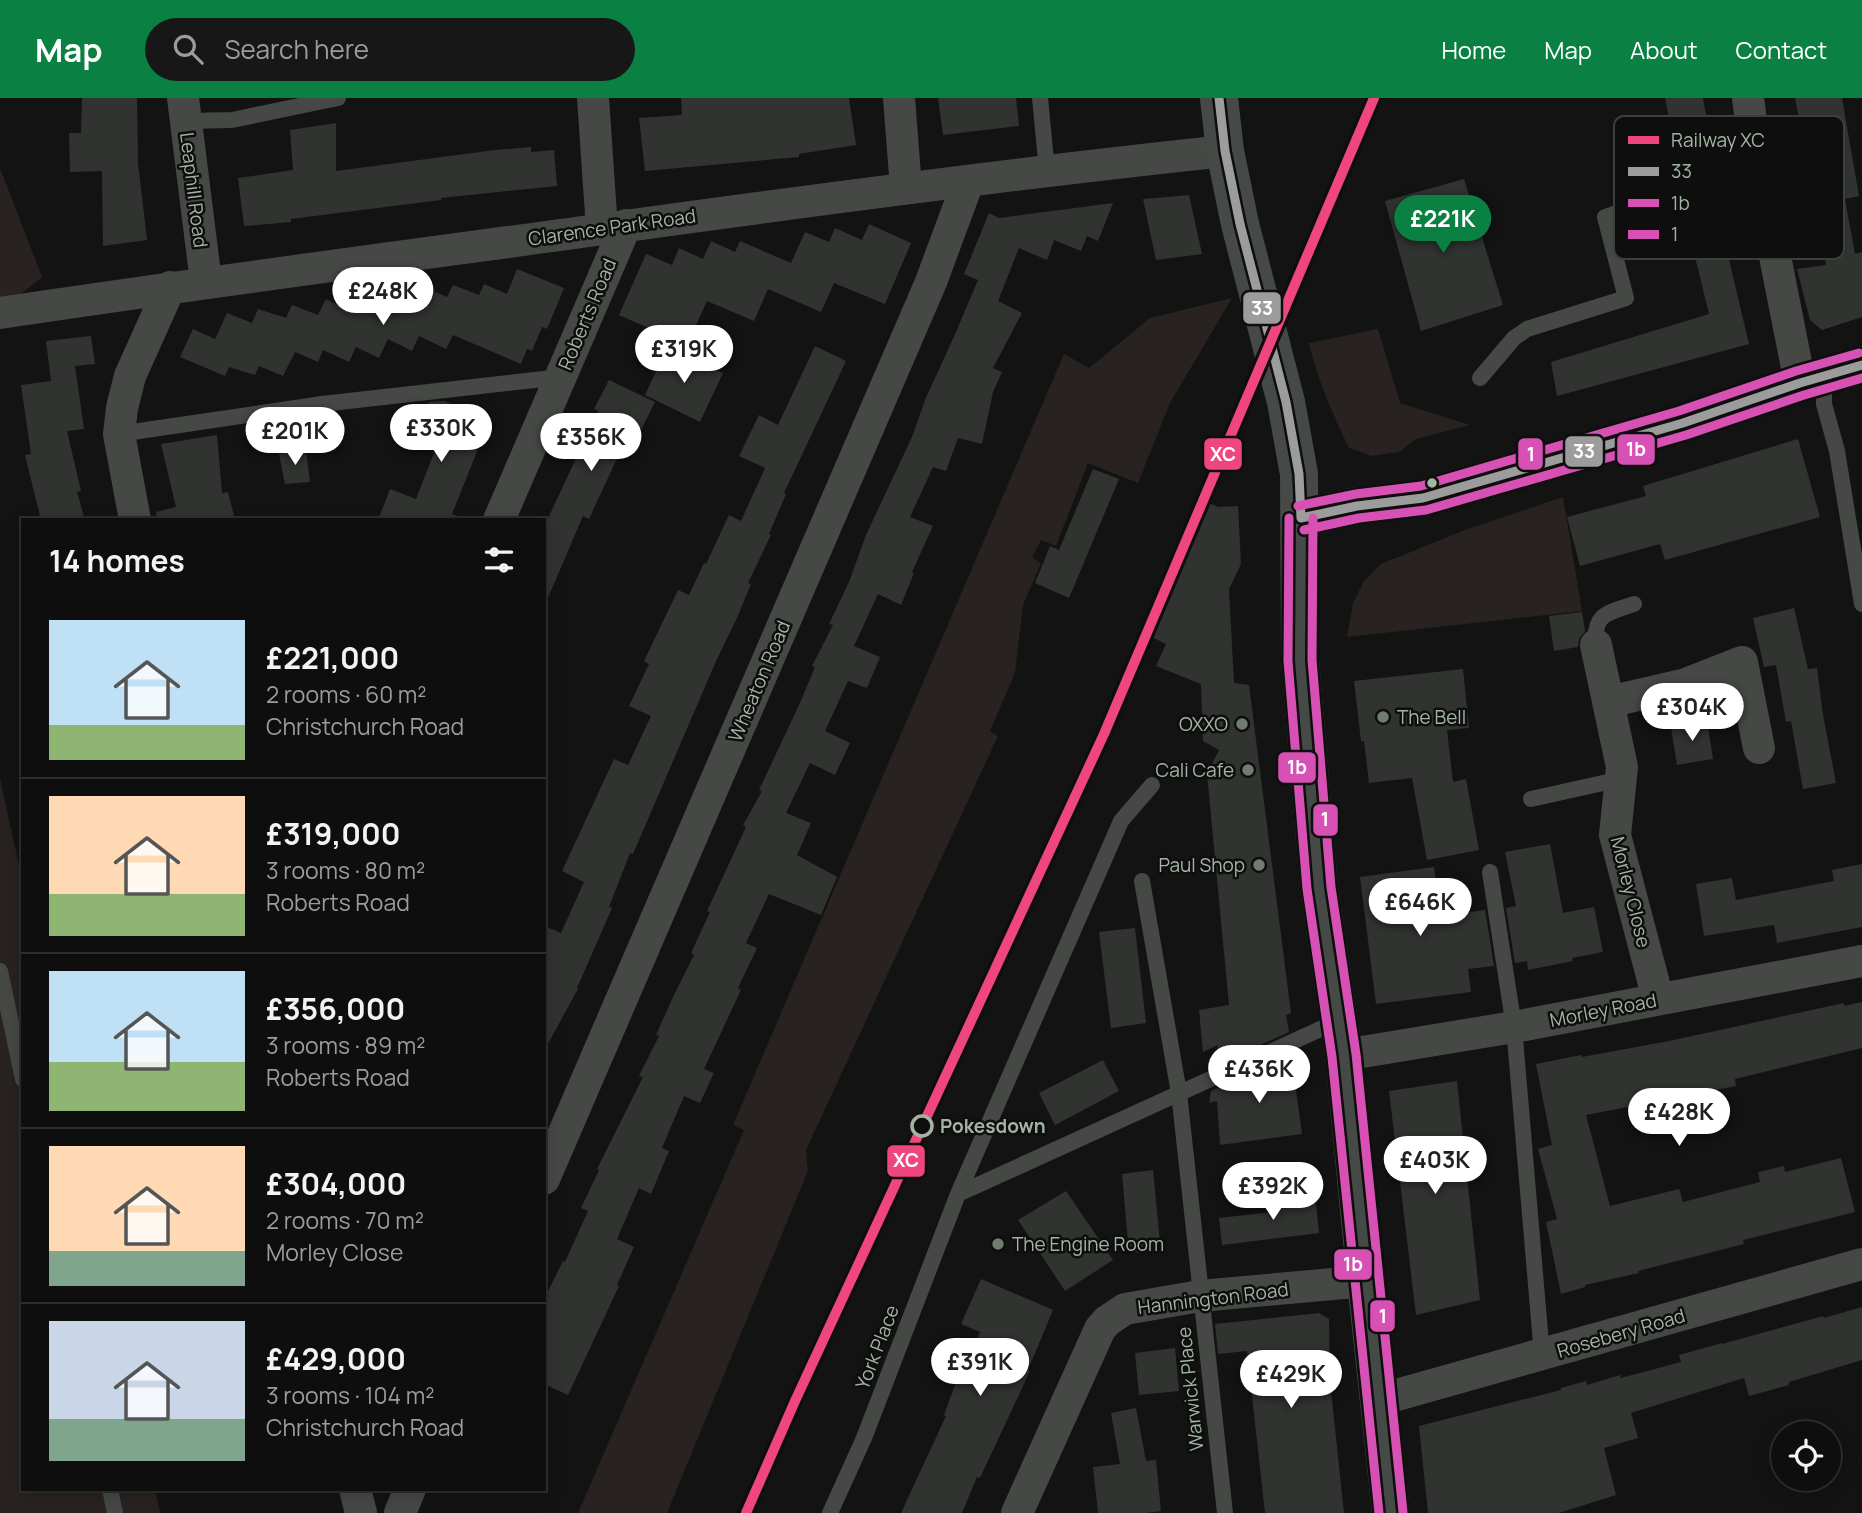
<!DOCTYPE html>
<html lang="en">
<head>
<meta charset="utf-8">
<style>
	:root { --surface:#0e0e0e; --page:#171717; --text:#f1f3f6; --muted:#9b9c9e; --line:#2e2e2e; --accent:#0b8043 }
	body { margin:0; font-family:Manrope,sans-serif; background:var(--page); color:var(--text); height:100vh; display:flex; flex-direction:column; font-size:26px; white-space:nowrap }
	* { box-sizing:border-box; margin:0 }
	p { font-size:23px; color:var(--muted) }
	.icon { flex:none; width:38px; height:38px; fill:none; stroke:currentColor; stroke-width:2; stroke-linecap:round; stroke-linejoin:round }
	.map { position:relative; flex:1; overflow:hidden }
	.panel { position:absolute; left:21px; top:420px; width:525px; height:973px; display:flex; flex-direction:column; background:var(--surface); border-radius:0px; box-shadow:0 4px 18px #0003,0 0 0 2px var(--line) }
	.panel>* { flex:none }
	.tools { position:absolute; left:1771px; top:1323px; display:grid; gap:14px }
	.tools a { display:grid; place-items:center; width:70px; height:70px; border-radius:50%; background:var(--surface); box-shadow:0 4px 18px #0003,0 0 0 2px var(--line); font-size:35px }
	.price { position:absolute; translate:-50% -60px; padding:0 16px; border-radius:24px; background:#fff; color:#222; font-size:23px; line-height:46px; filter:drop-shadow(0 2px 4px #0008) }
	.price::after { content:''; position:absolute; left:50%; top:42px; width:21px; height:16px; margin-left:-10px; background:inherit; clip-path:polygon(0 0,100% 0,50% 100%) }
	.price.on { background:var(--accent); color:#fff }
	ul { padding:0; list-style:none }
	li { display:flex; align-items:center; gap:21px; height:175px; padding:0 28px }
	li+li { border-top:2px solid var(--line) }
	li span { display:grid; place-items:center; flex:none; width:196px; height:140px; border-radius:0px; color:#555 }
	li>.icon { margin-inline-start:auto }
	span .icon { width:84px; height:84px; fill:#fffc; stroke-width:1 }
	li b { font-size:30px }
	h2 { display:flex; justify-content:space-between; align-items:center; height:84px; padding:0 28px; font-size:30px }
	header { display:flex; align-items:center; gap:42px; box-sizing:border-box; height:98px; padding:0 35px; background:var(--accent); color:#fff }
	header strong { font-size:33px }
	nav { display:flex; gap:38px; margin-inline-start:auto; font-size:24px }
	.search { width:490px; height:63px; background:var(--page); display:flex; align-items:center; gap:18px; box-sizing:border-box; padding:0 24px; border-radius:38px; color:var(--muted); font-size:26px }
	.map>svg:first-child { display:block }
	.green { fill:#282320 }
	.building { fill:#313331 }
	.lines { fill:none; stroke-linecap:round; stroke-linejoin:round }
	.lane { stroke:#454845; stroke-width:16 }
	.street { stroke:#454845; stroke-width:32 }
	.secondary { stroke:#474b47; stroke-width:38 }
	.primary { stroke:#464a46; stroke-width:38 }
	.bus-1-casing { stroke:#0d0e0d; stroke-width:14 }
	.bus-2-casing { stroke:#0d0e0d; stroke-width:14 }
	.bus-3-casing { stroke:#0d0e0d; stroke-width:14 }
	.bus-1 { stroke:#9d9c9c; stroke-width:9 }
	.bus-2 { stroke:#d750b3; stroke-width:9 }
	.bus-3 { stroke:#d750b3; stroke-width:9 }
	.rail-1-casing { stroke:#0d0e0d; stroke-width:16 }
	.rail-1 { stroke:#ef467e; stroke-width:10 }
	.bus-dot { fill:#a4b4a3; stroke:#0d0e0d; stroke-width:2.5 }
	.poi-dot { fill:#717c70; stroke:#0d0e0d; stroke-width:2.5 }
	.stop-dot { fill:#0d0e0d; stroke:#a4b4a3; stroke-width:3.5 }
	.labels { text-anchor:middle; dominant-baseline:central; stroke-width:5; stroke-linejoin:round; paint-order:stroke }
	.street-label { font-size:19px; fill:#a4b4a3; stroke:#0d0e0d }
	.poi-label { font-size:19px; fill:#a4b4a3; stroke:#0d0e0d; text-anchor:end }
	.stop-label { font-size:19px; font-weight:bold; fill:#a4b4a3; stroke:#0d0e0d; text-anchor:start }
	.key { fill:#0d0e0d; stroke:#3a403a; stroke-width:2 }
	.key-label { font-size:19px; fill:#a4b4a3 }
	.line-badge { stroke:#0d0e0d; stroke-width:2.5 }
	.badge-label { font-size:19px; text-anchor:middle; font-weight:bold; fill:#fff }
</style>
</head>
<body>
<header>
<strong>Map</strong>
<div class="search"><svg class="icon" aria-label="search" viewBox="0 0 24 24"><circle cx="10" cy="10" r="6"/><path d="M15 15l6 6"/></svg>Search here</div>
<nav><a>Home</a><a>Map</a><a>About</a><a>Contact</a></nav>
</header>
<div class="map">
<svg width="1862" height="1415" viewBox="0 0 1862 1415">
	<rect width="100%" height="100%" fill="#121312"/>
	<path class="green" d="M0 70 42 179 0 213Z
		M1232 200 1170 305 1138 385 1088 365 1056 448 1041 442 1032 459 1041 465 1023 507 1015 575 990 633 998 638 806 1052 808 1073 667 1415H578L744 1032 733 1027 1064 256 1089 270 1150 220Z
		M1378 231 1400 305 1470 327 1416 341 1399 354 1372 358 1349 350C1333 317 1317 281 1309 245Z
		M1563 399 1582 513 1347 539 1353 505 1364 483 1381 466 1465 432Z
		M0 681 23 785V1391H155L160 1415H0Z"/>
	<path class="building" d="M82 0H137L138 65 147 142 103 148 102 73 70 74 69 35H81Z
		M681 0H849L856 47 799 56V59L645 73 639 20 682 17Z
		M938 0H1016L1019 28 943 37Z
		M1665 0H1703L1711 45 1675 52Z
		M1795 0H1842L1859 98 1845 101 1855 156 1862 154V219L1822 232 1810 222 1797 171 1826 167Z
		M336 25V73L495 52 531 49V54L554 52 557 88 441 100V102L291 121V124L244 128 238 80 293 72 290 32Z
		M1464 81 1503 207 1421 233 1385 103Z
		M1189 97 1202 156 1156 162 1143 101Z
		M1113 105 1098 143 1087 138 1081 153 1054 142 1047 162 1019 150 998 203 1022 215 993 270 1002 274 993 294 982 346 958 340 946 373 933 369 910 419 933 428 912 474 914 475 901 507 878 496 854 548 880 559 867 590 848 583 825 633 850 645 835 677 810 665 786 715 811 725 797 757 837 779 821 817 769 796 746 845 757 850 738 890 741 892 704 971 714 975 700 1005 684 998 662 1050 669 1053 651 1096 639 1090 617 1141 634 1149 617 1187 619 1188 568 1297 544 1286V1201L563 1163 565 1164 588 1113 581 1110 599 1072 597 1071 643 979 639 978 659 938 656 937 672 901 694 857 691 855 710 814 707 813 746 729 743 727 762 693 759 692 799 607 815 569 812 568 833 527 829 526 849 484 866 437 912 339 925 302 956 234 978 182 964 176 989 115 999 120Z
		M869 126 911 145 885 206 834 185 821 214 768 191 754 223 707 203 687 247 619 217 646 156 672 167 679 150 703 161 711 143 735 154 740 143 791 165 805 134 829 144 835 130 862 142Z
		M1722 132 1749 246 1557 298 1551 264 1709 216 1691 142Z
		M517 171 564 190 547 231 542 229 532 253 527 251 521 266 453 237 446 251 419 238 412 253 388 241 379 260 356 249 349 264 323 252 318 264 295 254 283 278 259 268 255 277 229 269 225 278 180 259 193 231 215 241 227 215 252 225 258 211 286 220 292 207 318 217 326 201 348 212 355 196 380 207 386 196 411 207 420 187 447 199 453 187 479 197 484 186 507 196Z
		M91 238 95 266 75 268 84 331 67 333 81 393 77 394 85 422H41L25 357 31 356 21 287 51 283 46 243Z
		M815 248 846 263 784 395 786 396 769 436 771 437 748 485 751 486 737 520 717 561 633 756 630 755 609 809 612 810 577 890 578 891 544 953V828L561 835 584 784 562 773 614 661 628 667 651 618 629 608 649 566 644 563 678 492 689 497 704 465 706 466 729 417 741 423 765 370 739 358 759 317 778 327Z
		M667 250 723 275 700 324 645 297Z
		M609 282 655 304 641 332 632 328 589 421 583 418 544 509V429L578 356 584 358 599 322 594 320 598 313 594 311Z
		M444 303 490 321 452 416 463 420V422H378L390 391 416 401 436 350 411 341 429 304Z
		M217 337 222 395 228 394 235 422H157L156 414 176 409 161 346Z
		M1798 341 1820 419 1665 462 1660 446 1580 468 1567 419 1646 398 1643 388Z
		M306 352 310 384 285 386 279 356Z
		M1093 371 1119 381 1069 500 1035 485 1050 448 1059 452Z
		M1198 402 1219 409 1238 408 1241 466 1229 491 1234 585 1249 587 1291 915 1286 917 1289 934 1215 968 1218 947 1203 954 1199 912 1229 907 1207 676 1219 652 1203 643 1201 586 1156 568 1166 546 1141 534 1158 499 1165 501Z
		M1794 510 1808 571 1817 570 1823 617 1836 685 1803 691 1791 623 1786 624 1776 567 1764 569 1753 520Z
		M1582 514 1585 533 1579 541 1578 549 1554 553 1549 518Z
		M1463 571 1469 630 1447 632 1453 684 1466 681 1479 752 1427 762 1412 680 1369 685 1364 643H1361L1354 583Z
		M1707 623 1713 661 1677 667 1671 630Z
		M1550 746 1563 815 1594 809 1603 854 1572 860 1573 863 1528 872 1527 863 1515 865 1506 810 1516 808 1505 754Z
		M1862 766V829L1777 845 1774 827 1704 838 1696 786 1732 780 1736 802 1834 783 1832 772Z
		M1434 769 1441 818 1485 812 1494 868 1468 871 1471 894 1376 906 1360 779Z
		M1135 830 1146 925 1111 930 1099 834Z
		M1862 904V950L1735 981 1736 988 1586 1017 1610 1108 1679 1091 1683 1104 1760 1084 1758 1074 1784 1068 1785 1074 1841 1060 1855 1114 1743 1142 1744 1146 1638 1173 1639 1175 1585 1187V1189L1561 1196 1546 1124 1557 1121 1538 1051 1552 1047 1536 966 1581 957 1582 959 1669 943 1844 905V908Z
		M1291 956 1302 1036 1220 1047 1217 1003 1209 1005 1211 993Z
		M1103 962 1119 993 1055 1027 1039 995Z
		M1457 983 1480 1202 1416 1217 1389 993Z
		M1153 1072 1161 1154 1129 1155 1122 1076Z
		M1066 1093 1113 1162 1065 1193 1018 1122Z
		M1315 1097 1319 1135 1222 1147 1219 1120 1272 1114 1277 1102Z
		M981 1181 1053 1212 1028 1272 1030 1273 980 1380 977 1379 962 1415H901L946 1318 944 1317 956 1284 958 1285 980 1234 961 1226Z
		M1862 1209V1262L1789 1284V1287L1749 1298 1744 1280 1631 1315 1638 1340 1604 1350 1616 1397 1559 1415H1428L1419 1328 1561 1292V1290L1586 1283 1587 1287 1620 1277 1621 1280 1681 1264 1679 1257 1722 1245V1246L1823 1218 1824 1220Z
		M1319 1215 1329 1221 1330 1283 1344 1415H1265L1247 1253 1218 1256 1215 1226Z
		M1175 1250 1179 1293 1139 1297 1135 1255Z
		M1136 1310 1146 1363 1156 1362 1161 1413 1146 1415H1098L1093 1369 1120 1366 1111 1315Z"/>
	<g class="lines">
		<path class="lane" d="M1040 0 1047 73
			M186 23 232 22 338 0
			M1824 278V306L1837 353 1862 506
			M1480 280 1514 240 1527 231 1626 200 1605 119 1757 67
			M119 336 322 306 561 279
			M1596 547C1593 515 1608 515 1634 506
			M1531 701 1621 681
			M1490 774 1514 929 1542 1257
			M1142 783 1179 995 1225 1415
			M0 873 23 981
			M958 1096 1338 923
			M110 1391 115 1415
			M830 1415 864 1340 958 1096 1121 723 1152 687"/>
		<path class="street" d="M183 0 206 184
			M593 0 602 131
			M899 0 906 90
			M1748 0 1757 67 1800 285
			M0 215C199 185 398 159 597 132 806 103 1015 75 1225 53
			M135 422 119 336 122 310 130 278 170 189
			M499 422 626 127
			M1596 547 1622 669 1615 737 1658 901
			M1608 604 1686 586 1742 564 1759 650
			M1344 957 1514 929 1862 863
			M544 1081 931 184 968 84
			M1379 1302 1862 1166
			M355 1391 361 1415
			M400 1415 410 1391
			M1017 1415 1100 1231 1107 1223 1125 1211 1200 1198 1366 1183"/>
		<path class="secondary" d="M1301 420 1357 408 1423 400 1683 325 1800 285 1862 267"/>
		<path class="primary" d="M1219 0 1225 53 1240 126 1286 304 1299 376 1300 562 1319 790 1344 957 1366 1183 1391 1415"/>
		<defs>
			<path id="bus-1" d="M1219 0 1225 53 1240 126 1286 304 1299 376 1301 420
				M1301 420 1357 408 1423 400 1683 325 1800 285 1862 267"/>
			<path id="bus-2" d="M1289 420 1288 563 1307 791 1332 959 1379 1415
				M1304 432 1359 420 1426 412 1686 337 1804 297 1862 280"/>
			<path id="bus-3" d="M1298 408 1356 396 1421 388 1679 313 1796 273 1859 255
				M1313 420 1312 562 1331 789 1356 956 1403 1414"/>
		</defs>
		<use href="#bus-1" class="bus-1-casing"/>
		<use href="#bus-2" class="bus-2-casing"/>
		<use href="#bus-3" class="bus-3-casing"/>
		<use href="#bus-1" class="bus-1"/>
		<use href="#bus-2" class="bus-2"/>
		<use href="#bus-3" class="bus-3"/>
		<defs>
			<path id="rail-1" d="M746 1415 795 1303 1104 636 1374 0"/>
		</defs>
		<use href="#rail-1" class="rail-1-casing"/>
		<use href="#rail-1" class="rail-1"/>
	</g>
	<circle class="bus-dot" cx="1432" cy="385" r="6"/>
	<g class="poi-dot">
		<circle cx="1383" cy="619" r="7"/>
		<circle cx="1242" cy="626" r="7"/>
		<circle cx="1248" cy="672" r="7"/>
		<circle cx="1259" cy="767" r="7"/>
		<circle cx="998" cy="1146" r="7"/>
	</g>
	<circle class="stop-dot" cx="922" cy="1028" r="10"/>
	<g class="labels">
		<g class="street-label">
			<text transform="translate(194 92) rotate(83)">Leaphill Road</text>
			<text transform="translate(612 129) rotate(-8)">Clarence Park Road</text>
			<text transform="translate(587 216) rotate(-67)">Roberts Road</text>
			<text transform="translate(759 583) rotate(-67)">Wheaton Road</text>
			<text transform="translate(1631 794) rotate(76)">Morley Close</text>
			<text transform="translate(1603 912) rotate(-11)">Morley Road</text>
			<text transform="translate(1213 1200) rotate(-7)">Hannington Road</text>
			<text transform="translate(1621 1235) rotate(-16)">Rosebery Road</text>
			<text transform="translate(877 1249) rotate(-69)">York Place</text>
			<text transform="translate(1190 1291) rotate(-96)">Warwick Place</text>
		</g>
		<g class="poi-label">
			<text x="1397" y="619" text-anchor="start">The Bell</text>
			<text x="1228" y="626">OXXO</text>
			<text x="1234" y="672">Cali Cafe</text>
			<text x="1245" y="767">Paul Shop</text>
			<text x="1012" y="1146" text-anchor="start">The Engine Room</text>
		</g>
		<g class="stop-label">
			<text x="940" y="1028">Pokesdown</text>
		</g>
	</g>
	<rect x="1614" y="18" width="230" height="143" rx="10" class="key"/>
	<rect x="1628" y="38" width="31" height="8" fill="#ef467e"/>
	<rect x="1628" y="69" width="31" height="9" fill="#9d9c9c"/>
	<rect x="1628" y="101" width="31" height="8" fill="#d750b3"/>
	<rect x="1628" y="132" width="31" height="9" fill="#d750b3"/>
	<g class="key-label">
		<text x="1671" y="49">Railway XC</text>
		<text x="1671" y="80">33</text>
		<text x="1671" y="112">1b</text>
		<text x="1671" y="143">1</text>
	</g>
	<g class="line-badge">
		<rect x="1242" y="193" width="40" height="34" rx="7" fill="#9d9c9c"/>
		<rect x="1616" y="335" width="40" height="33" rx="7" fill="#d750b3"/>
		<rect x="1564" y="337" width="40" height="33" rx="7" fill="#9d9c9c"/>
		<rect x="1517" y="339" width="27" height="34" rx="7" fill="#d750b3"/>
		<rect x="1203" y="339" width="40" height="34" rx="7" fill="#ef467e"/>
		<rect x="1277" y="653" width="40" height="33" rx="7" fill="#d750b3"/>
		<rect x="1312" y="705" width="27" height="34" rx="7" fill="#d750b3"/>
		<rect x="886" y="1046" width="40" height="34" rx="7" fill="#ef467e"/>
		<rect x="1333" y="1150" width="40" height="33" rx="7" fill="#d750b3"/>
		<rect x="1369" y="1201" width="27" height="34" rx="7" fill="#d750b3"/>
	</g>
	<g class="badge-label">
		<text x="1262" y="217">33</text>
		<text x="1636" y="358">1b</text>
		<text x="1584" y="360">33</text>
		<text x="1531" y="363">1</text>
		<text x="1223" y="363">XC</text>
		<text x="1297" y="676">1b</text>
		<text x="1325" y="728">1</text>
		<text x="906" y="1069">XC</text>
		<text x="1353" y="1173">1b</text>
		<text x="1383" y="1225">1</text>
	</g>
</svg>
<div class="tools">
<a><svg class="icon" aria-label="locate" viewBox="0 0 24 24"><circle cx="12" cy="12" r="6"/><path d="M12 2v4M12 18v4M2 12h4M18 12h4"/></svg></a>
</div>
<b class="price on" style="left:1443px;top:157px">£221K</b>
<b class="price" style="left:383px;top:229px">£248K</b>
<b class="price" style="left:684px;top:287px">£319K</b>
<b class="price" style="left:441px;top:366px">£330K</b>
<b class="price" style="left:295px;top:369px">£201K</b>
<b class="price" style="left:591px;top:375px">£356K</b>
<b class="price" style="left:1692px;top:645px">£304K</b>
<b class="price" style="left:1420px;top:840px">£646K</b>
<b class="price" style="left:1259px;top:1007px">£436K</b>
<b class="price" style="left:1679px;top:1050px">£428K</b>
<b class="price" style="left:1435px;top:1098px">£403K</b>
<b class="price" style="left:1273px;top:1124px">£392K</b>
<b class="price" style="left:980px;top:1300px">£391K</b>
<b class="price" style="left:1291px;top:1312px">£429K</b>
<section class="panel">
<h2>14 homes<svg class="icon" aria-label="filters" viewBox="0 0 24 24"><path d="M4 7h16M4 17h16"/><circle cx="9" cy="7" r="2"/><circle cx="15" cy="17" r="2"/></svg></h2>
<ul>
<li><span style="background:linear-gradient(#bfe0f5 75%,#8fb573 0)"><svg class="icon" aria-label="home" viewBox="0 0 24 24"><path d="M3 11l9-7 9 7M6 9v11h12V9"/></svg></span><div><b>£221,000</b><p>2 rooms · 60 m²</p><p>Christchurch Road</p></div></li>
<li><span style="background:linear-gradient(#ffd9b3 70%,#8fb573 0)"><svg class="icon" aria-label="home" viewBox="0 0 24 24"><path d="M3 11l9-7 9 7M6 9v11h12V9"/></svg></span><div><b>£319,000</b><p>3 rooms · 80 m²</p><p>Roberts Road</p></div></li>
<li><span style="background:linear-gradient(#bfe0f5 65%,#8fb573 0)"><svg class="icon" aria-label="home" viewBox="0 0 24 24"><path d="M3 11l9-7 9 7M6 9v11h12V9"/></svg></span><div><b>£356,000</b><p>3 rooms · 89 m²</p><p>Roberts Road</p></div></li>
<li><span style="background:linear-gradient(#ffd9b3 75%,#7fa58c 0)"><svg class="icon" aria-label="home" viewBox="0 0 24 24"><path d="M3 11l9-7 9 7M6 9v11h12V9"/></svg></span><div><b>£304,000</b><p>2 rooms · 70 m²</p><p>Morley Close</p></div></li>
<li><span style="background:linear-gradient(#c9d6e8 70%,#7fa58c 0)"><svg class="icon" aria-label="home" viewBox="0 0 24 24"><path d="M3 11l9-7 9 7M6 9v11h12V9"/></svg></span><div><b>£429,000</b><p>3 rooms · 104 m²</p><p>Christchurch Road</p></div></li>
</ul>
</section>
</div>
</body>
</html>
